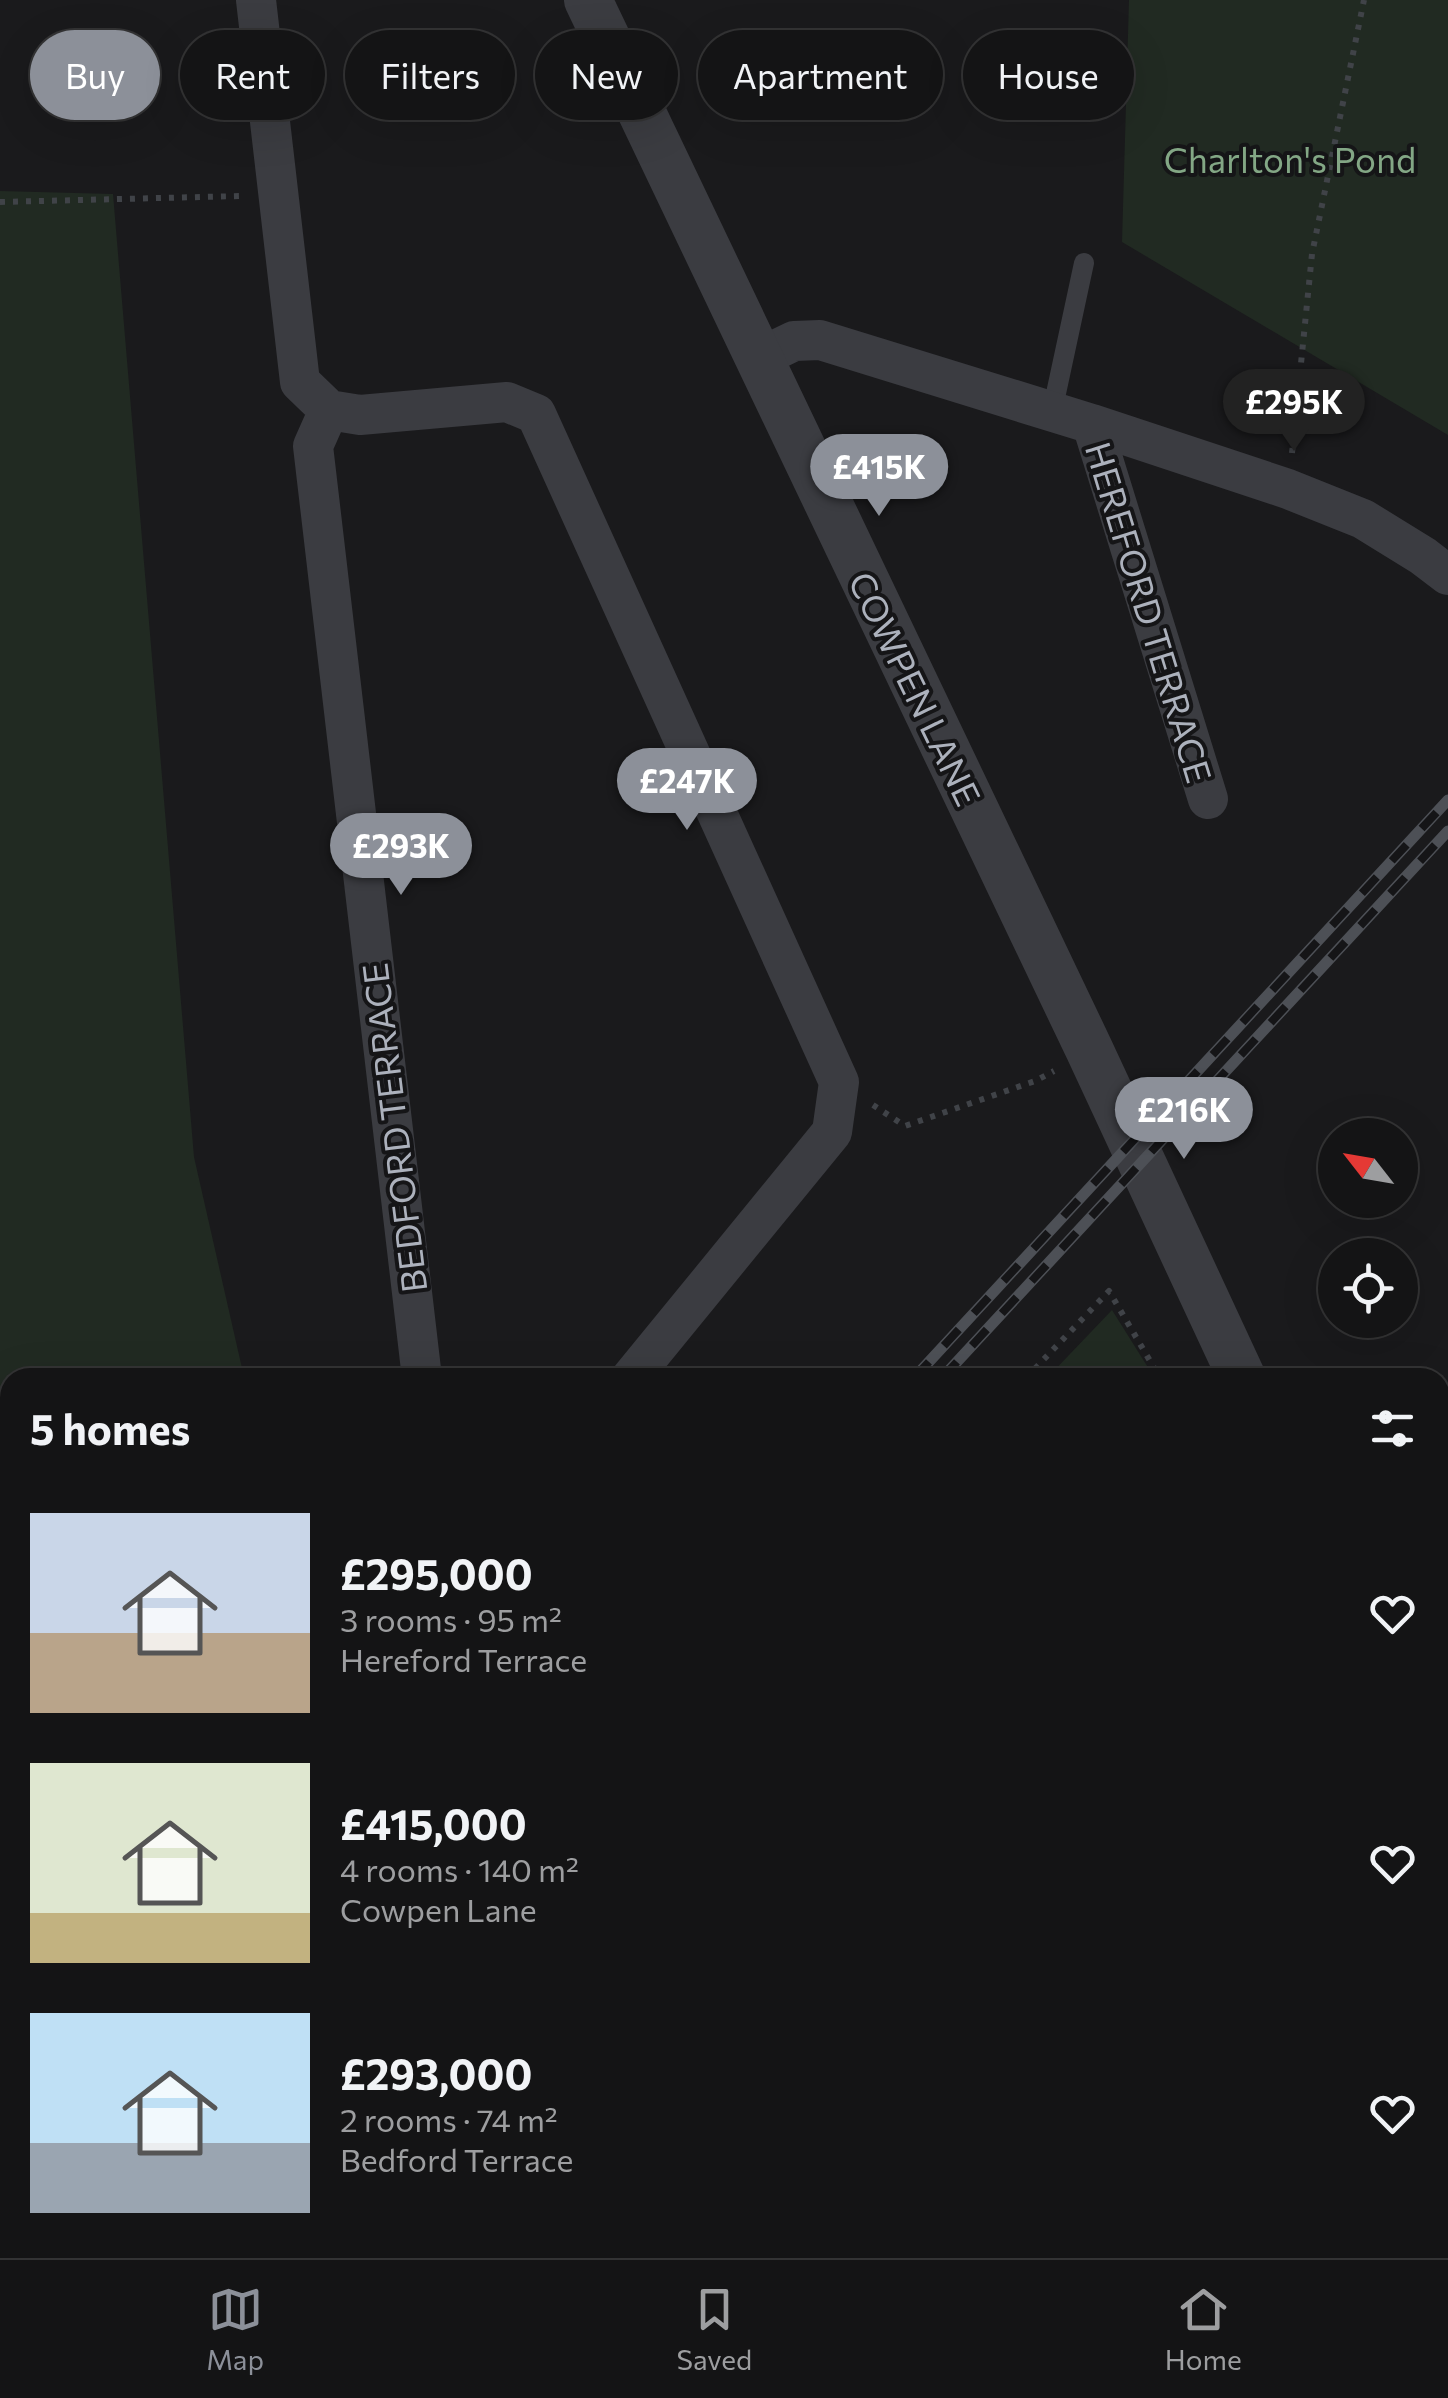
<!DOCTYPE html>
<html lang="en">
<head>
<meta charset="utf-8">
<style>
	:root { --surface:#141415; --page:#1d1d1e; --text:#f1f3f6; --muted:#9d9ea0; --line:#333334; --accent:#8c9099 }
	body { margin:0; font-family:Commissioner,sans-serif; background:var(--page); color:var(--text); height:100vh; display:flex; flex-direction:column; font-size:38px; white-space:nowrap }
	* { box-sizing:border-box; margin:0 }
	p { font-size:32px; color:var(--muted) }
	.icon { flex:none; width:55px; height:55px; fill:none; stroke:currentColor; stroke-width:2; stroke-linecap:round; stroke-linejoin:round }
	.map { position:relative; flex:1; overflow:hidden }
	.drawer { position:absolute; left:0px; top:1368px; width:1450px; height:892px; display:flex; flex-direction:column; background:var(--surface); border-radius:30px 30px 0 0; box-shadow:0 10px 40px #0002,0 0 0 2px var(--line) }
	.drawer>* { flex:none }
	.top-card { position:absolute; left:30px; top:30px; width:1390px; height:90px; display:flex; gap:20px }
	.needle { width:65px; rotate:301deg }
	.fabs { position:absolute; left:1318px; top:1118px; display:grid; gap:20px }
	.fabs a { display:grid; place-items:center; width:100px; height:100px; border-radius:50%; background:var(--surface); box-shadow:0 10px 40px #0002,0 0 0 2px var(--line); font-size:50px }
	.price { position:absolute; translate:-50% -85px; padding:0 22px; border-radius:35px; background:var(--accent); color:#fff; font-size:32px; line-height:65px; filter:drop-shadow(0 2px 5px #0008) }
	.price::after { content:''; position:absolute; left:50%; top:60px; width:30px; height:22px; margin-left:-15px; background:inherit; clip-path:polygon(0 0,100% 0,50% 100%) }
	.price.current { background:#222; color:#fff }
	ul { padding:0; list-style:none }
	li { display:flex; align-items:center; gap:30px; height:250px; padding:0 30px }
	li span { display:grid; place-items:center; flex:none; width:280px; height:200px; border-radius:0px; color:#555 }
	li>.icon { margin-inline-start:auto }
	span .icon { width:120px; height:120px; fill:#fffc; stroke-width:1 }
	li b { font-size:42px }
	h2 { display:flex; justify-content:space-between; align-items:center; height:120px; padding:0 30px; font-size:42px }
	.chip { padding:0 35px; border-radius:45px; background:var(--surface); box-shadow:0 10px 40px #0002,0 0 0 2px var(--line); font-size:35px; line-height:90px }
	.chip.current { background:var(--accent); color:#fff }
	.dock { display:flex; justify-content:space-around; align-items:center; height:140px; border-top:2px solid var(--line); background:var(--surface); font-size:28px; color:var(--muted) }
	.dock a { display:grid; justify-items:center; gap:5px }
	.dock .current { color:var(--accent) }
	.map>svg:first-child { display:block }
	.built { fill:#262629 }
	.green { fill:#212a22 }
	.building { fill:#444549; stroke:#343438; stroke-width:2.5 }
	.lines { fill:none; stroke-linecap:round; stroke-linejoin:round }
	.path { stroke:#404348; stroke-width:6; stroke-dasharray:5 8; stroke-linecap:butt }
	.service { stroke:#3b3c41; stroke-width:20 }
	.minor { stroke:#3b3c41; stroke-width:40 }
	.tertiary { stroke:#3b3c41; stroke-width:48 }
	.rail-casing { stroke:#4d5056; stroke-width:11 }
	.rail { stroke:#151517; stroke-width:8; stroke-dasharray:22; stroke-linecap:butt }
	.labels { text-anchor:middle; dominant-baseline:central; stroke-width:8; stroke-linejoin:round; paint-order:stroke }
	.park-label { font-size:35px; fill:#83a785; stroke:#151517 }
	.street-label { font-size:35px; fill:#acb1bc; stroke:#151517 }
</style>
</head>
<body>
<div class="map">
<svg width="1448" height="2258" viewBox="0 0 1448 2258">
	<rect width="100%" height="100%" fill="#1a1a1c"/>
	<path class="built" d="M1448 2100V2258H1333L1339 2250H1440V2111Z"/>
	<path class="green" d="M1129 0H1448V435L1122 242Z
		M0 191 113 194 194 1157 244 1377 10 1378V2250H55L47 2258H0Z
		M1112 1310 1154 1377H1048Z
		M1440 1820 1448 1831V2100L1440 2111Z
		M191 2250H1339L1333 2258H183Z"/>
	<path class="building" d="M1448 2140V2190L1440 2185V2153Z"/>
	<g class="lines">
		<path class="path" d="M0 202 241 196
			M1292 453 1312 254 1364 0
			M873 1105 905 1126 1035 1081 1054 1071
			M1026 1378 1109 1291 1160 1378
			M191 2258 199 2250"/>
		<path class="service" d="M1052 412 1084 263"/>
		<path class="minor" d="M256 0 300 382 329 410
			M759 358 794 341 820 340 1092 424 1208 799
			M329 410 360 415 507 402 536 414 839 1082 832 1132 631 1378
			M329 410 313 446 422 1378
			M1092 424 1288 489 1363 519 1423 556 1448 575"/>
		<path class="tertiary" d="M588 0 1089 1049 1242 1378
			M1440 1740 1448 1748
			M1440 1786 1448 1797"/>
		<defs>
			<path id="rail" d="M914 1378 1448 800
				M942 1378 1448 831
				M99 2258 106 2250
				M126 2258 133 2250"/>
		</defs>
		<use href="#rail" class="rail-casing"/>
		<use href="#rail" class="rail"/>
	</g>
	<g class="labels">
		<g class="park-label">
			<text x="1290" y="158">Charlton's Pond</text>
		</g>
		<g class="street-label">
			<text transform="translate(1150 612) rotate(73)">HEREFORD TERRACE</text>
			<text transform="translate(916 688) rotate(64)">COWPEN LANE</text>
			<text transform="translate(393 1128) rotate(-97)">BEDFORD TERRACE</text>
		</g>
	</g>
</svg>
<div class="fabs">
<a><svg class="needle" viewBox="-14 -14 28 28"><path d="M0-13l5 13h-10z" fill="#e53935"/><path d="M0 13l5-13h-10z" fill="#9d9ea0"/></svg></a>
<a><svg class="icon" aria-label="locate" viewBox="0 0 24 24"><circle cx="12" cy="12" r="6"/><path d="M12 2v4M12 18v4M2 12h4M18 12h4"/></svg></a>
</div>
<b class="price current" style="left:1294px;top:454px">£295K</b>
<b class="price" style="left:879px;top:519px">£415K</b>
<b class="price" style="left:687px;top:833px">£247K</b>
<b class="price" style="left:401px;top:898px">£293K</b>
<b class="price" style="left:1184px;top:1162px">£216K</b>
<div class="top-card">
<a class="chip current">Buy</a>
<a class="chip">Rent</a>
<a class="chip">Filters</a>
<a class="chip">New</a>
<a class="chip">Apartment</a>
<a class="chip">House</a>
</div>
<section class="drawer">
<h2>5 homes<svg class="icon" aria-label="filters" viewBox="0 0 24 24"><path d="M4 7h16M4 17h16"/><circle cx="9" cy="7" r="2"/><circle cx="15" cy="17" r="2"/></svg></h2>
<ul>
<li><span style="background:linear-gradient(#c9d6e8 60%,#b9a48a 0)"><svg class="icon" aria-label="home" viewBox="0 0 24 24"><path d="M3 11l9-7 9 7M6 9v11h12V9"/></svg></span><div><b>£295,000</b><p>3 rooms · 95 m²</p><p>Hereford Terrace</p></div><svg class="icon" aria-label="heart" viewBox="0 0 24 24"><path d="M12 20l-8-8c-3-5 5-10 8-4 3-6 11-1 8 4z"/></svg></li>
<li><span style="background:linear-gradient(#dfe7d0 75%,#c2b280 0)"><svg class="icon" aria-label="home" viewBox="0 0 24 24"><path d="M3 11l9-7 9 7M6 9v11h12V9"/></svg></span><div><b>£415,000</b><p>4 rooms · 140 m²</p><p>Cowpen Lane</p></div><svg class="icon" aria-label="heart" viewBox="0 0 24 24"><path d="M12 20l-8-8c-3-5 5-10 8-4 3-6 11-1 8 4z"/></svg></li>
<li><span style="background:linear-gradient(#bfe0f5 65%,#9aa5b1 0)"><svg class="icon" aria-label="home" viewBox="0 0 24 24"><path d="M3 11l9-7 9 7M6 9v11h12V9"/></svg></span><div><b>£293,000</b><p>2 rooms · 74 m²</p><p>Bedford Terrace</p></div><svg class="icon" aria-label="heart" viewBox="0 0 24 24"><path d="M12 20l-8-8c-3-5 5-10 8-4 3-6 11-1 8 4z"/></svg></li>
</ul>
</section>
</div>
<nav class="dock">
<a class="current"><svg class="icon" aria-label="map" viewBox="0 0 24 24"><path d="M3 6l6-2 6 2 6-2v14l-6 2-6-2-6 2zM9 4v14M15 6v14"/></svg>Map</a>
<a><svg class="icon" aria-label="saved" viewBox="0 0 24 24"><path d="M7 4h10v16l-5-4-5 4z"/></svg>Saved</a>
<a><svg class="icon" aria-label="home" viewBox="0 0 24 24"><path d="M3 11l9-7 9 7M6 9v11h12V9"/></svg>Home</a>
</nav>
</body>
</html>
